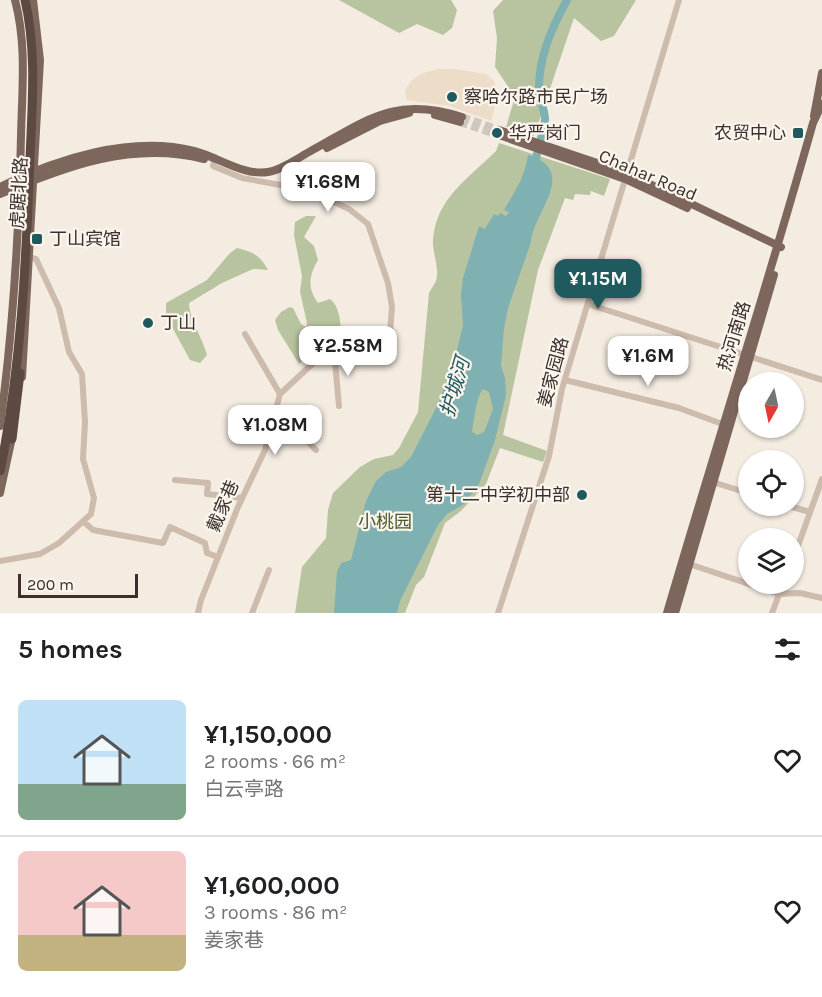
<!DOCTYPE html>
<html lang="en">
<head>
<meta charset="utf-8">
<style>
	:root { --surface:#fff; --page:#f6f6f6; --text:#202124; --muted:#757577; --line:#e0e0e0; --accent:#1f5a5e }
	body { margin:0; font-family:Karla,"Noto Sans SC",sans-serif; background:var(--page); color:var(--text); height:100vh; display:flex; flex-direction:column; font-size:22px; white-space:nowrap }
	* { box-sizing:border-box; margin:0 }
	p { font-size:20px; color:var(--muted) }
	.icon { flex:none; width:33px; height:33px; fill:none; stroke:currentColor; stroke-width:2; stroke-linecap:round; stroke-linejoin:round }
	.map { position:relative; height:613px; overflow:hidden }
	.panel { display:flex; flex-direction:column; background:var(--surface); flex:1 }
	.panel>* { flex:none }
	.needle { width:39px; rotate:189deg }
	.buttons { position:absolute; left:738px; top:372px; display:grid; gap:12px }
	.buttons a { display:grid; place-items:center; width:66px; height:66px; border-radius:50%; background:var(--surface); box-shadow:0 2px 4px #0004; font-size:30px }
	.scale { position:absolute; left:18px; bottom:15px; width:120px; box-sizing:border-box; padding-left:6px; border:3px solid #3b302b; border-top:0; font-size:16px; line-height:21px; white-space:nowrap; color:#3b302b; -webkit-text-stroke:4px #fbf5ee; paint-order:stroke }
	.price { position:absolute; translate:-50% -51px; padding:0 14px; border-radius:12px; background:#fff; color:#222; font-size:20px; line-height:39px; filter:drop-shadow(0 2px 3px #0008) }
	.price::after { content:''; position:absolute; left:50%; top:36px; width:18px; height:14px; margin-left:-9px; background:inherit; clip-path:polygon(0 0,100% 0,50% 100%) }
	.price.current { background:var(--accent); color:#fff }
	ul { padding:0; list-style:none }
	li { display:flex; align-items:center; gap:18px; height:150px; padding:0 18px }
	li+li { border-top:2px solid var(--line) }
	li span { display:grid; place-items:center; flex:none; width:168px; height:120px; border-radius:9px; color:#555 }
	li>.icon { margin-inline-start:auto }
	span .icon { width:72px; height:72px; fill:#fffc; stroke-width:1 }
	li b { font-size:26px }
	h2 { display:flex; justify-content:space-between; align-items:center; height:72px; padding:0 18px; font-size:26px }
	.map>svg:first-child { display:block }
	.green { fill:#b8c4a0 }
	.plaza { fill:#ecdcc8 }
	.water { fill:#7fb0b2; fill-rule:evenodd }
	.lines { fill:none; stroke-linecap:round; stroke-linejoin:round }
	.river { stroke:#7fb0b2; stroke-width:8 }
	.major-tunnel { stroke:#cfc6bd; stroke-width:8; stroke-dasharray:8 4; stroke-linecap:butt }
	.minor { stroke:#cdbbac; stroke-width:6 }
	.major { stroke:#7d675c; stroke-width:8 }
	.highway { stroke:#5c4a42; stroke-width:9 }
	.highway-bridge { stroke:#5c4a42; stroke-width:9 }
	.poi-dot { fill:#1f5a5e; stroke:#fbf5ee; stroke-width:2 }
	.labels { text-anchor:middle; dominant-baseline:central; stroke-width:4.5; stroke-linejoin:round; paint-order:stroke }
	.poi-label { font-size:18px; fill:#3b302b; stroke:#fbf5ee; text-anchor:start }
	.street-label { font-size:18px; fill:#3b302b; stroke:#fbf5ee }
	.park-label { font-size:18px; fill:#4a5a2e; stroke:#fbf5ee }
	.water-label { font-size:20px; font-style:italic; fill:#1f5a5e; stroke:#fbf5ee }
</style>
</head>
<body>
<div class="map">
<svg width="822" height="613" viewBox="0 0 822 613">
	<rect width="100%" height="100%" fill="#f4ebe1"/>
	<path class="green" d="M339 0H451L457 10 452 28 443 35 417 24 399 33Z
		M503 0H636L614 36 601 41 574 18 534 136 506 127 515 97 495 67 497 38 493 11Z
		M499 143 610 179 604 196 591 191 590 195 575 194 573 200 565 198 538 270 503 435 547 451 543 462 500 448 486 484 461 511 445 523 424 577 416 585 405 613H295L302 567 326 538 328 510 333 493 360 467 374 459 393 455 399 448 418 412 429 293C431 289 434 285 436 281 440 268 432 253 433 239 437 197 469 178 496 151Z
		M306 216H316L304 237 314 246 318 260C309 275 307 288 318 303L330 299C339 306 340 319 341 331L335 339 316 349 299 364 278 330 275 320 281 312 290 307 293 308 301 324 306 327 307 323 300 292 302 276 294 235 295 222Z
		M237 248C253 252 260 255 268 270L253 269 222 283 189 303C189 318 203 339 207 355L200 363 190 360 166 316V303L207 280 230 253Z"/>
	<path class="plaza" d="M438 69H455L486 74 494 81 498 95 491 121 450 106 407 100 405 91 412 80 423 73Z"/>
	<path class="water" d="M528 155C580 171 533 212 531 242L508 308 504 328 501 366 505 378 506 395 495 440 479 484 463 505 447 514 438 525 400 601 397 613H334L337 572 341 563 351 560 366 501 376 481 386 472 401 467 411 457 438 404 454 363 463 325 461 295 463 278 479 226 485 229 494 214 498 216 500 213 506 216 509 212 504 210C515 191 525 177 528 155ZM483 389 489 392 493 409 484 432 477 435 472 432C474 421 476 397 483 389Z"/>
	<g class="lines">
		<path class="river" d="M536 165C535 149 544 135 545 119 545 111 540 101 539 92 538 59 551 29 567 0"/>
		<path class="major-tunnel" d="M462 117 499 130
			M460 122 499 135"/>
		<path class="minor" d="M588 304 822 380
			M245 334 280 394
			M334 351 339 406
			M565 380 679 408 725 425
			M272 425 302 435 316 450
			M175 480 208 483 207 494 242 498
			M709 481 748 493
			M789 506 810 512
			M84 522 93 530 163 543 170 527 205 543 207 553 218 557
			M794 557 822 479
			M0 561 40 554 59 543 91 514 94 498 83 459 85 422 82 374 69 352 59 308 36 259 30 257
			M686 563 779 594 800 593 822 598
			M198 613 201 600 238 507 265 450 280 394 324 353 389 345 392 307 388 283 368 224 349 209 308 190 242 178 213 166 215 157
			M252 613 269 570
			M498 613 549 456 562 389 679 0
			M772 613 783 584"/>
		<path class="major" d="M435 115 460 122
			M814 116 822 73
			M499 130 627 173 781 247
			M499 135 625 179 687 208
			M327 148 380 121 409 113
			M0 187C56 159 131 135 194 151 218 157 243 176 268 172 282 170 296 159 309 152 366 121 394 95 462 117
			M0 194C66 166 132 141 204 159
			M22 377 40 60 33 0
			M0 426C13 331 19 232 21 136 22 90 27 45 15 0
			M0 493 13 433
			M667 613C715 449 767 287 813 123L822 104
			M675 613 774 275"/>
		<path class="highway" d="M12 439 20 373"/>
		<path class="highway-bridge" d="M0 471C21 369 26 263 30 159 32 105 37 52 25 0"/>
	</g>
	<g class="poi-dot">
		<circle cx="452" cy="97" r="6"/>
		<circle cx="497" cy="133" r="6"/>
		<rect x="792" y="127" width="12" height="12" rx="3"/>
		<rect x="31" y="233" width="12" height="12" rx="3"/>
		<circle cx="148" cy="323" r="6"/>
		<circle cx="582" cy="495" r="6"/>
	</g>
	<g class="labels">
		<g class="poi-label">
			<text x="464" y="97">察哈尔路市民广场</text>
			<text x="509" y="133">华严岗门</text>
			<text x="786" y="133" text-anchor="end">农贸中心</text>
			<text x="49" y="239">丁山宾馆</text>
			<text x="160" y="323">丁山</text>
			<text x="570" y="495" text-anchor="end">第十二中学初中部</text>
		</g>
		<g class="street-label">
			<text transform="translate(648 175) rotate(23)">Chahar Road</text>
			<text transform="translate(19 193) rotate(-87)">虎踞北路</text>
			<text transform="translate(734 336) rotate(-73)">热河南路</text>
			<text transform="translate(553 372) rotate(-75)">姜家园路</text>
			<text transform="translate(223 506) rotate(-67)">戴家巷</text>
		</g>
		<g class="park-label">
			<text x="385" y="522">小桃园</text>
		</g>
		<g class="water-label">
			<text transform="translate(455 387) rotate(-74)">护城河</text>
		</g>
	</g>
</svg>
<div class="buttons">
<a><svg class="needle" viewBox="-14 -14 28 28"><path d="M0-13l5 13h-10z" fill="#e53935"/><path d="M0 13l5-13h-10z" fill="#757577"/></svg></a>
<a><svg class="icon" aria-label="locate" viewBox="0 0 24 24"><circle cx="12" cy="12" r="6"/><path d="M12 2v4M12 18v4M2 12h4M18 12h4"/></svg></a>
<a><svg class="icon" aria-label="layers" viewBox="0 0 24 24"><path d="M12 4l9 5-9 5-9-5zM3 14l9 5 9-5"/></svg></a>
</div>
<div class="scale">200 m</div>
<b class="price" style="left:328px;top:213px">¥1.68M</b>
<b class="price current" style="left:598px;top:310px">¥1.15M</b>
<b class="price" style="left:348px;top:377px">¥2.58M</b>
<b class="price" style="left:648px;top:387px">¥1.6M</b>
<b class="price" style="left:275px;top:456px">¥1.08M</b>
</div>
<section class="panel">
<h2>5 homes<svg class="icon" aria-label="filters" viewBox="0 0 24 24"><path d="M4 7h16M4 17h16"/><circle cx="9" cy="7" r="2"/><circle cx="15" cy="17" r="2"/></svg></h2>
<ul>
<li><span style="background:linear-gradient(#bfe0f5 70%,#7fa58c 0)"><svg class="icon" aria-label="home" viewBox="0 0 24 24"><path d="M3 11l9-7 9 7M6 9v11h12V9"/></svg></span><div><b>¥1,150,000</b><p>2 rooms · 66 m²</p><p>白云亭路</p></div><svg class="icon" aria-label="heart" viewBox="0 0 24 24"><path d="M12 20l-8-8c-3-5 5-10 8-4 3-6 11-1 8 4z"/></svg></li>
<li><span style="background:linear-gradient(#f6c9c9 70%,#c2b280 0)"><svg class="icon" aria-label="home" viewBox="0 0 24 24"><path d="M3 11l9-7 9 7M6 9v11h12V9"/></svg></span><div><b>¥1,600,000</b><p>3 rooms · 86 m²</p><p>姜家巷</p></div><svg class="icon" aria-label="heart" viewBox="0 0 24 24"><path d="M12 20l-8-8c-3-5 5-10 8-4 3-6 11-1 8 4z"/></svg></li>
</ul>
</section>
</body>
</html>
